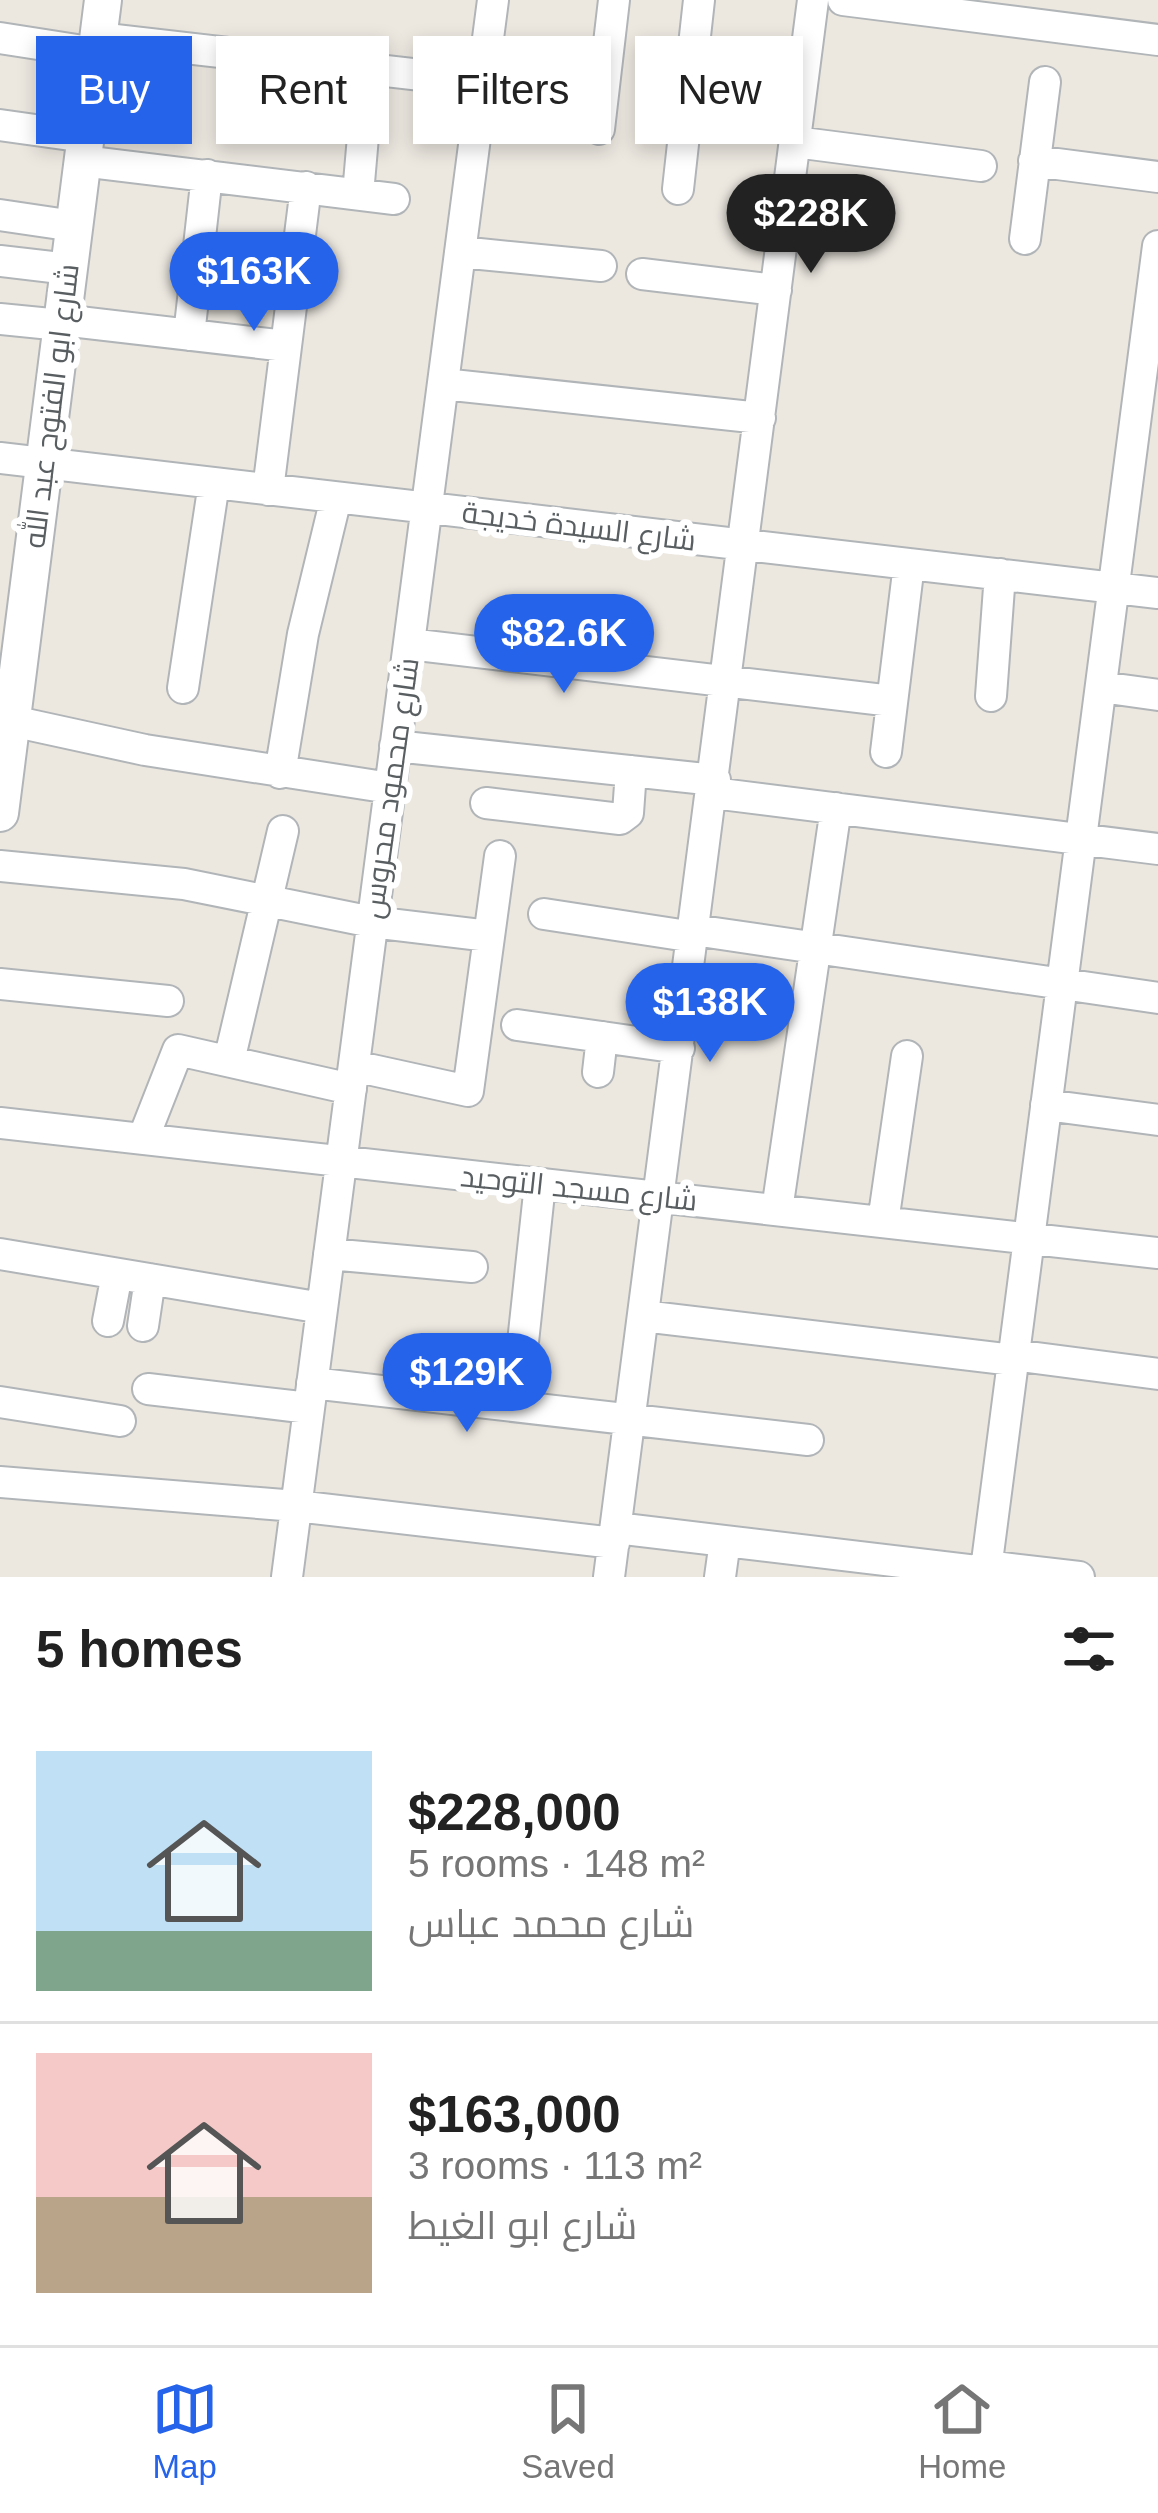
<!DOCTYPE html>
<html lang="en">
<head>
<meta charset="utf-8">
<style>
	:root { --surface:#fff; --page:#f2f2f2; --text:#222; --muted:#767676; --line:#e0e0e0; --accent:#2563eb }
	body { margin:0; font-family:Arial,Cairo,sans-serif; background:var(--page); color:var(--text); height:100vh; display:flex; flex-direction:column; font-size:45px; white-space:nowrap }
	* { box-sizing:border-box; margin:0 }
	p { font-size:39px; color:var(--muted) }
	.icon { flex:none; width:66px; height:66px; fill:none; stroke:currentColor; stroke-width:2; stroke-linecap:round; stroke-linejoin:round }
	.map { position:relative; height:1577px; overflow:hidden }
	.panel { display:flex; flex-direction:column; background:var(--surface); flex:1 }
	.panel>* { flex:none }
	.guide { position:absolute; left:36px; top:36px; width:1086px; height:108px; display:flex; gap:24px }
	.price { position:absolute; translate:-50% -102px; padding:0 27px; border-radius:42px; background:var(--accent); color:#fff; font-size:39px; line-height:78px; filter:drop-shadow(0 3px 6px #0008) }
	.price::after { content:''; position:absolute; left:50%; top:72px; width:36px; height:27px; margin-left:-18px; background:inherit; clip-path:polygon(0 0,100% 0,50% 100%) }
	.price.active { background:#222; color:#fff }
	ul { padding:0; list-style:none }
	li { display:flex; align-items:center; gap:36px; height:300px; padding:0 36px }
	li+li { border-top:3px solid var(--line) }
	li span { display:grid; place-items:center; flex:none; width:336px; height:240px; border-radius:0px; color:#555 }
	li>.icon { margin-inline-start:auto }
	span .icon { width:144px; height:144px; fill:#fffc; stroke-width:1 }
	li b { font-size:51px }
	h2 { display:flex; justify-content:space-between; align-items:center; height:144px; padding:0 36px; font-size:51px }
	.tag { padding:0 42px; border-radius:0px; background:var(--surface); box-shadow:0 6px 18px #0003; font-size:42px; line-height:108px }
	.tag.active { background:var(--accent); color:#fff }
	.tabs { display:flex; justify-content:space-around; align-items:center; height:168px; border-top:3px solid var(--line); background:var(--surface); font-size:33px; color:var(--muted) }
	.tabs a { display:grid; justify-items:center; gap:6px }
	.tabs .active { color:var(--accent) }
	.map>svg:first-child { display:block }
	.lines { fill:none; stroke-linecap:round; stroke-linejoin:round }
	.minor-casing { stroke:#b1b5b8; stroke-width:34 }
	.tertiary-casing { stroke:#b1b5b8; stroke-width:40 }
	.minor { stroke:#fff; stroke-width:30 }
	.tertiary { stroke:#fff; stroke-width:36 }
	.labels { text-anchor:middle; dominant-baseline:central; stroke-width:12; stroke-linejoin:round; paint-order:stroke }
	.street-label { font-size:30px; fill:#595e61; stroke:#fff }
</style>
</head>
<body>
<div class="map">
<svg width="1158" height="1577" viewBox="0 0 1158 1577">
	<rect width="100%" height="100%" fill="#ece8e0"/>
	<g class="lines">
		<defs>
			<path id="minor" d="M843 0 1158 40
				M0 38 96 53
				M98 38 482 82
				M0 125 85 137
				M599 129 614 0
				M795 142 981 166
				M82 161 394 199
				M1034 161 1158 177
				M678 189 699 0
				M358 194 364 125
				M0 215 74 226
				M1025 239 1045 82
				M460 252 601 266
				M0 261 69 269
				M642 274 776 290
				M0 319 61 325
				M62 320 286 346
				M189 335 207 175
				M443 384 760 418
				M0 458 1158 593
				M268 490 306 187
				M409 644 892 701
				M1101 687 1158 695
				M183 688 214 483
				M991 696 1000 574
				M12 721 145 750 390 788
				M395 746 715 780
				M886 752 909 564
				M280 773 303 634 336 498
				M713 793 1158 849
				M486 803 620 819 628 813 631 771
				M0 866 184 884 372 922 489 936
				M544 914 694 937
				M694 930 1158 998
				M0 984 168 1001
				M517 1025 679 1048
				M229 1061 283 831
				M354 1066 468 1091 500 856
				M598 1072 602 1037
				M1046 1105 1158 1120
				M0 1123 1158 1253
				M143 1139 178 1050 351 1089
				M777 1210 836 808
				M883 1222 907 1056
				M0 1254 322 1308
				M329 1254 472 1267
				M643 1316 1013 1360
				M108 1321 117 1274
				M143 1326 150 1279
				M523 1342 540 1184
				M1014 1355 1158 1374
				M312 1383 808 1440
				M148 1389 309 1408
				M0 1402 120 1421
				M0 1482 296 1506 614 1543
				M616 1528 985 1572
				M986 1566 1079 1577
				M287 1577 493 0
				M609 1577 813 0
				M720 1577 725 1541
				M985 1577 1158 246"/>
			<path id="tertiary" d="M0 813 103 0"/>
		</defs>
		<use href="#minor" class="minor-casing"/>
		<use href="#tertiary" class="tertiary-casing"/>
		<use href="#minor" class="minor"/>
		<use href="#tertiary" class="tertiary"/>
	</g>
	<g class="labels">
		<g class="street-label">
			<text transform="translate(51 406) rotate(-83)">شارع ابو الفتوح عبد الله</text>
			<text transform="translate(579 526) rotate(7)">شارع السيدة خديجة</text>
			<text transform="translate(390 788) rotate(-82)">شارع محمود محروس</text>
			<text transform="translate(579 1188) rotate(6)">شارع مسجد التوحيد</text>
		</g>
	</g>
</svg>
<b class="price active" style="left:811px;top:276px">$228K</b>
<b class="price" style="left:254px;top:334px">$163K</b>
<b class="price" style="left:564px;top:696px">$82.6K</b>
<b class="price" style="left:710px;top:1065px">$138K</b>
<b class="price" style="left:467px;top:1435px">$129K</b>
<div class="guide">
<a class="tag active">Buy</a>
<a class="tag">Rent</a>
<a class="tag">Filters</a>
<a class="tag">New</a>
</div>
</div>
<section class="panel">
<h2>5 homes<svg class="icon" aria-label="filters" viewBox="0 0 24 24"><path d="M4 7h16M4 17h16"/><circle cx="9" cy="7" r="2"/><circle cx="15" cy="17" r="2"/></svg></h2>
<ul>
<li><span style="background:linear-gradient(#bfe0f5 75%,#7fa58c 0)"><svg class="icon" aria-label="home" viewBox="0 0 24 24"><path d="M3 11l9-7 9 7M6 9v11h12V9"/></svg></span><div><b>$228,000</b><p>5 rooms · 148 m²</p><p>شارع محمد عباس</p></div></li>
<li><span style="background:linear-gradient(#f6c9c9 60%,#b9a48a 0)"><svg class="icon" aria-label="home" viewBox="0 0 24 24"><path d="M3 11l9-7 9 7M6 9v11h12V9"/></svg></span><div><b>$163,000</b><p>3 rooms · 113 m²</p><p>شارع ابو الغيط</p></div></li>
</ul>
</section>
<nav class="tabs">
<a class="active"><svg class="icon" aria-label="map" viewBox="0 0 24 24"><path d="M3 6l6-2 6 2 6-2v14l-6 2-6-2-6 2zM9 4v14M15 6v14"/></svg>Map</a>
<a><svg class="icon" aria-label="saved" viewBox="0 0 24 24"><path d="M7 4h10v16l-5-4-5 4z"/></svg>Saved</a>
<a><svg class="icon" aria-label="home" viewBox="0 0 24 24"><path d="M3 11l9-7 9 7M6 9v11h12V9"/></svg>Home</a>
</nav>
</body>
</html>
